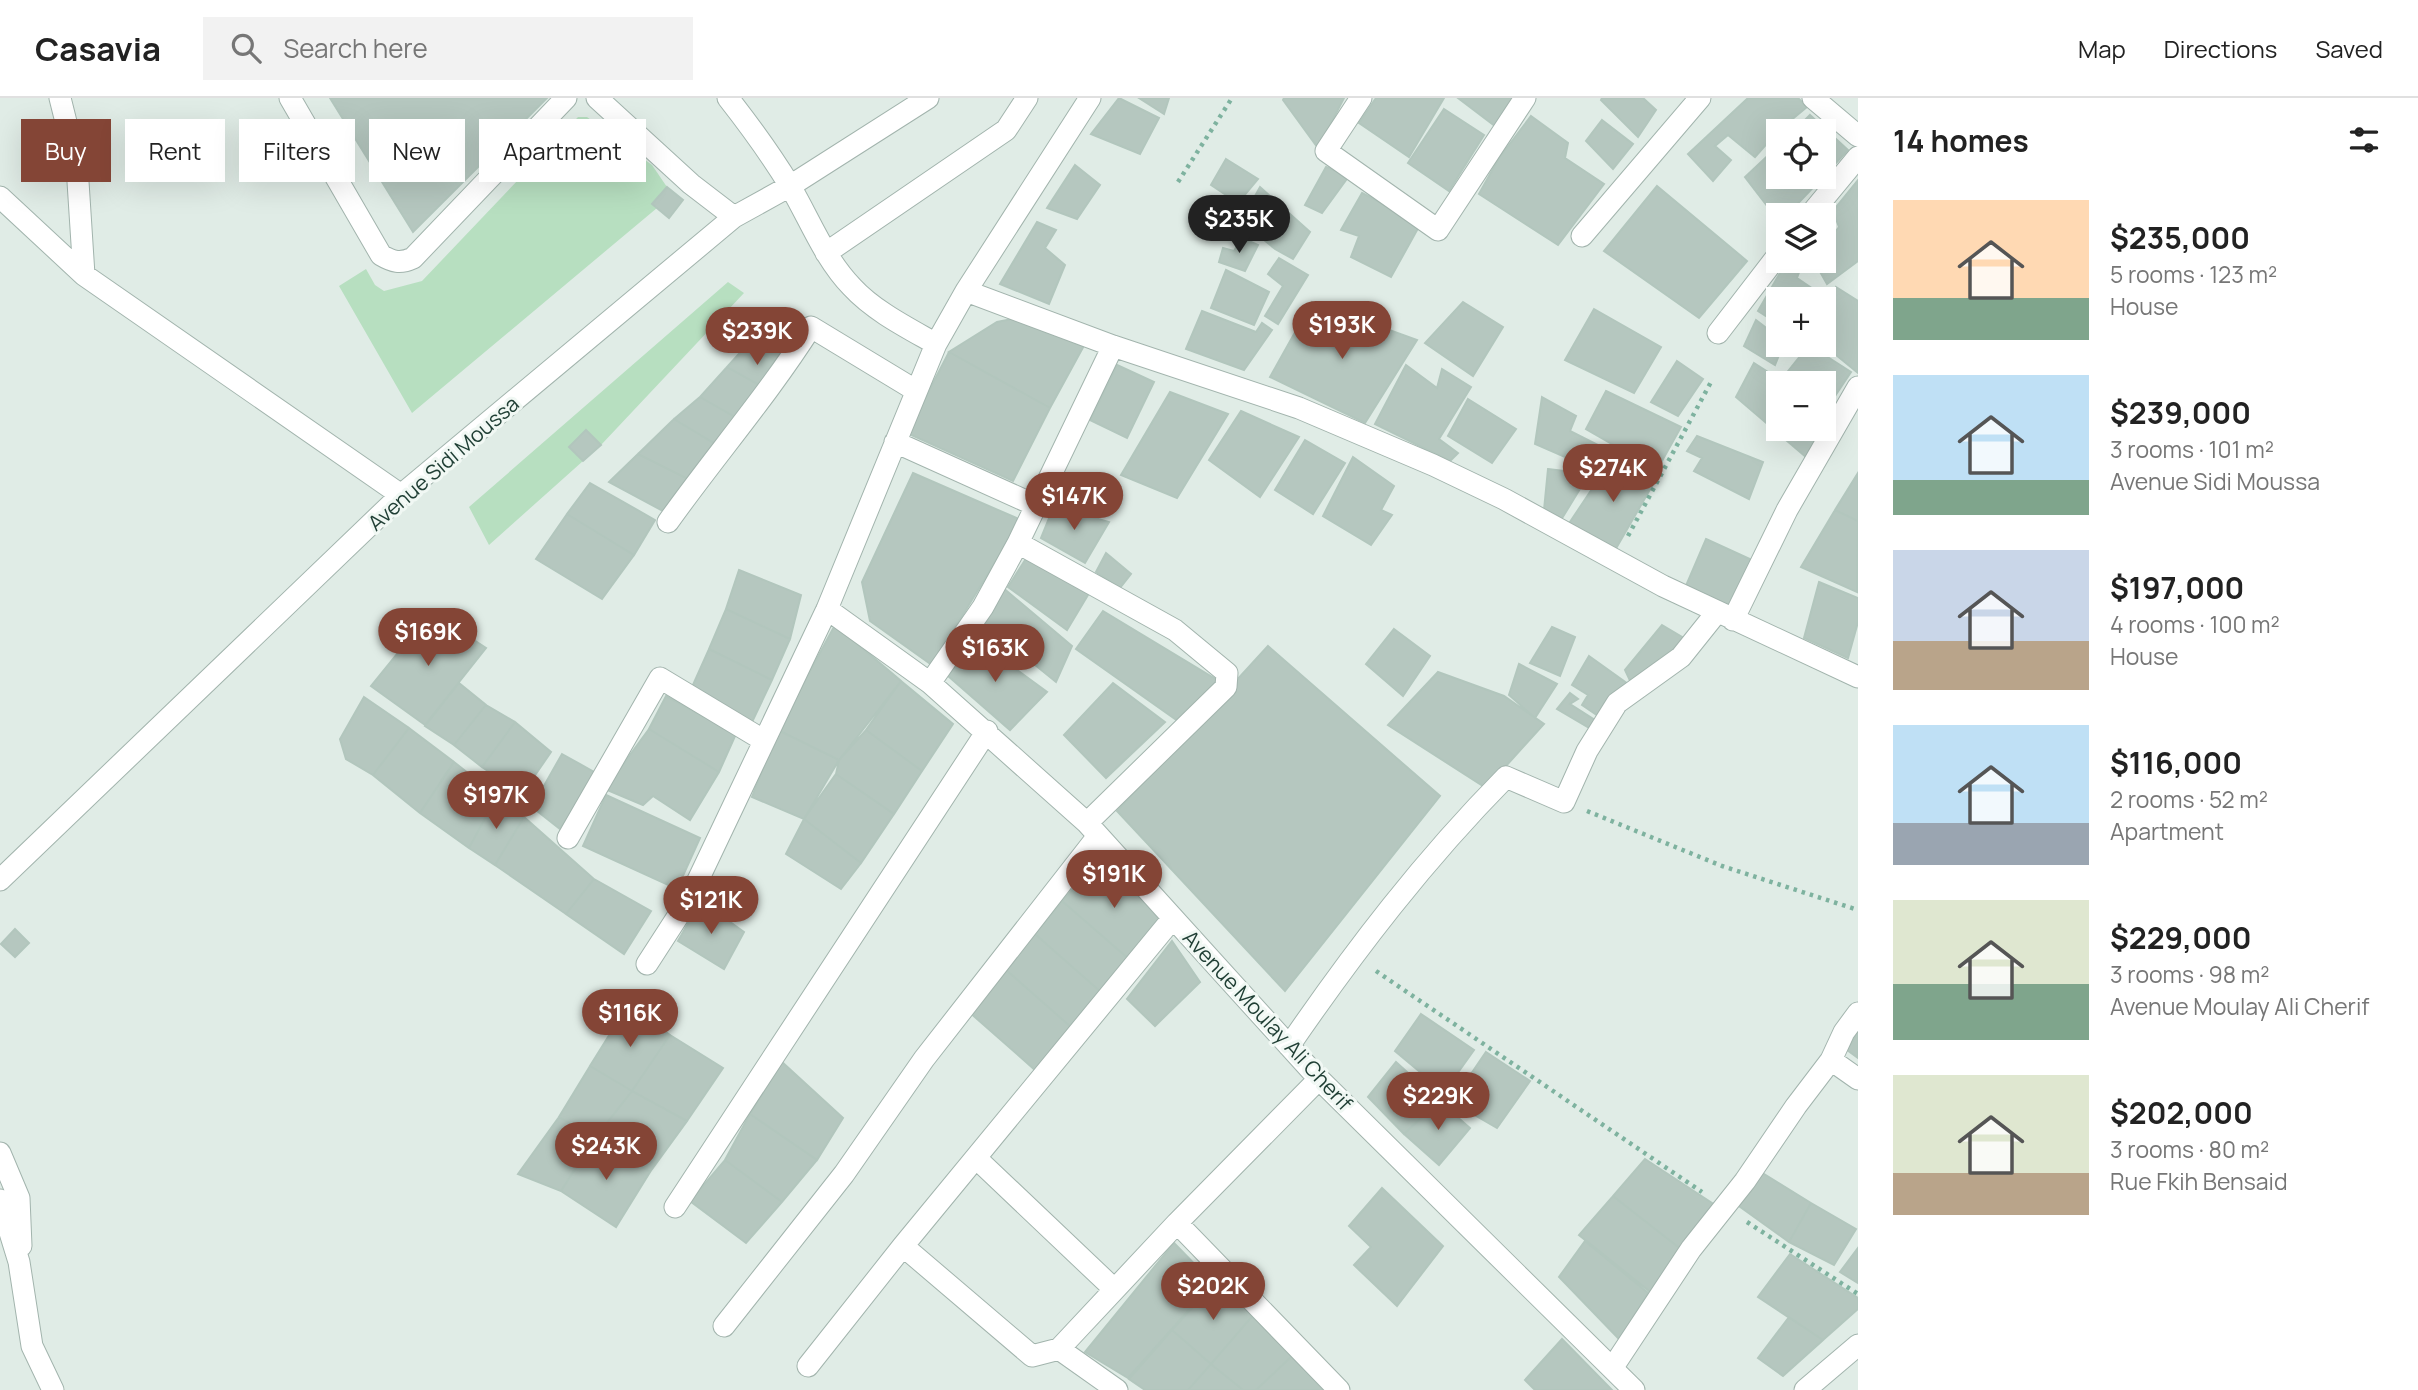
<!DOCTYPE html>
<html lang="en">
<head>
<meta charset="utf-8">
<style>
	:root { --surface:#fff; --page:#f2f2f2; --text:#222; --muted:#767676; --line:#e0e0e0; --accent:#844536 }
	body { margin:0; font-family:Manrope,sans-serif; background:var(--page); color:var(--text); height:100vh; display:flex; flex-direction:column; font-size:26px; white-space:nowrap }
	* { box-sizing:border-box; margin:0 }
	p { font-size:23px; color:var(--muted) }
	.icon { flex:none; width:38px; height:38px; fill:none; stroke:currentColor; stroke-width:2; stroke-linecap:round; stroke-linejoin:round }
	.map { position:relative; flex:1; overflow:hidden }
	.details { display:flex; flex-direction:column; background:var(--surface); width:560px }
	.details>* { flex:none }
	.top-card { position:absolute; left:21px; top:21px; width:665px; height:63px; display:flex; gap:14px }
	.buttons { position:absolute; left:1766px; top:21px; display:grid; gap:14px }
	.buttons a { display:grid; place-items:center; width:70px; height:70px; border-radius:0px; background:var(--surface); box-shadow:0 7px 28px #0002; font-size:35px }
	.price { position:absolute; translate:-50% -60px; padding:0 16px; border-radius:24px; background:var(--accent); color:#fff; font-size:23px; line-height:46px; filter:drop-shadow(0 2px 4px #0008) }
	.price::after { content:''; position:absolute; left:50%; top:42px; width:21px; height:16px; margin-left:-10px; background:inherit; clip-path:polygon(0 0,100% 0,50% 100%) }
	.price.on { background:#222; color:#fff }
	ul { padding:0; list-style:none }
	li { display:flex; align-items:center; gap:21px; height:175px; padding:0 35px }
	li span { display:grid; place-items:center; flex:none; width:196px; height:140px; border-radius:0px; color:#555 }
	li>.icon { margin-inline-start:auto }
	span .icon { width:84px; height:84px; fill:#fffc; stroke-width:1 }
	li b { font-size:30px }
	h2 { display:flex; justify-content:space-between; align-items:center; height:84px; padding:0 35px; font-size:30px }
	.chip { padding:0 24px; border-radius:0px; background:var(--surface); box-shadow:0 7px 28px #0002; font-size:24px; line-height:63px }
	.chip.on { background:var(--accent); color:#fff }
	header { display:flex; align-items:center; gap:42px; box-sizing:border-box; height:98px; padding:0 35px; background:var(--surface); border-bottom:2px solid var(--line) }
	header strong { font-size:33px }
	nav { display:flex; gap:38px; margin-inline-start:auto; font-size:24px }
	.search { width:490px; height:63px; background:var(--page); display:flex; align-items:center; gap:18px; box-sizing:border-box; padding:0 24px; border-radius:0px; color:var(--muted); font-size:26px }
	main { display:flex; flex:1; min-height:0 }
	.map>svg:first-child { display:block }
	.green { fill:#b7dfc0 }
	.building { fill:#b5c7bf; stroke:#b2c6bd; stroke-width:2 }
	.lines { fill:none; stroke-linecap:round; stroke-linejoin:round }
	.minor-casing { stroke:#a2b4ad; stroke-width:23 }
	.path { stroke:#7eb29f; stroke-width:4.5; stroke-dasharray:3.5 5; stroke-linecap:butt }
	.minor { stroke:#fff; stroke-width:21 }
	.labels { text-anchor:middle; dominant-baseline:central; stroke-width:6; stroke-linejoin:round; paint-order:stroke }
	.street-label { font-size:21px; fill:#1f3e34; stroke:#f1f8f4 }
</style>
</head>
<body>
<header>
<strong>Casavia</strong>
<div class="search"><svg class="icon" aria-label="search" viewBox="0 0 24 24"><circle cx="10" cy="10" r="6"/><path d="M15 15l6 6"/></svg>Search here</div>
<nav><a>Map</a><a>Directions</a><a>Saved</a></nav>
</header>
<main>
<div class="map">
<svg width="1858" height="1292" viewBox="0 0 1858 1292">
	<rect width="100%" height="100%" fill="#e0ece6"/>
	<path class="green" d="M578 19H587L652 67 667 89 653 106 657 110 412 315 339 188 366 171 375 187 384 193 422 183Z
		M728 184 744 195 601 347 586 332 570 348 583 363 489 447 469 409Z"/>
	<path class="building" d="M330 0H547L413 134Z
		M1119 0 1159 20 1140 56 1091 36Z
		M1139 0H1169L1164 16Z
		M1284 0H1344L1318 50 1283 2Z
		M1376 0H1444L1409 59 1359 25Z
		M1458 0H1516L1495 28Z
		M1602 0H1643L1656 12 1638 39 1601 2Z
		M1748 0H1798L1807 9 1778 33 1755 59 1728 37 1715 48 1731 62 1713 83 1688 56Z
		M1444 11 1484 37 1449 93 1408 65Z
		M1810 17 1848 52 1824 78V33H1794Z
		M1531 18 1568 45 1565 60 1604 86 1558 147 1479 96 1499 60Z
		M1602 22 1633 46 1613 71 1586 43Z
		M1778 48V79H1823L1787 117H1778V122L1745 79Z
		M1226 61 1258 81 1238 105 1211 87Z
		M1075 67 1100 87 1077 121 1047 110Z
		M1326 69 1349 78 1322 115 1305 107Z
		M1858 82V163L1827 186 1814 163H1824V148L1839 129 1833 113Z
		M1657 88 1747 163 1699 220 1604 153Z
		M667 89 683 102 669 120 652 106Z
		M1260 89 1310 134 1293 161 1275 151 1241 123Z
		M1362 95 1421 125 1391 179 1351 159 1359 138 1341 132Z
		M1037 124 1056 132 1045 150 1065 167 1049 206 1000 186Z
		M1242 140 1258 147 1245 173 1219 164 1223 150 1234 153Z
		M1279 160 1308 177 1278 226 1265 218 1283 188 1268 176Z
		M1787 163H1803L1797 180 1816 193 1811 201H1778V226L1758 213Z
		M1226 172 1269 194 1254 227 1211 210Z
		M1836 189 1858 203V275L1824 247V215Z
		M1312 204 1417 242 1365 325 1270 279Z
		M1463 204 1503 229 1473 278 1425 245Z
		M1594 211 1661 249 1634 295 1565 262Z
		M772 212 805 233 780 266 747 247Z
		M1202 213 1256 234 1262 225 1272 232 1244 272 1186 251Z
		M1017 220 1087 242 1050 310 949 254 997 224Z
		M1756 222 1778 239V247H1783L1775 267 1744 248Z
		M747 247 786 269 768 292 727 269Z
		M1809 247 1851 274 1829 307 1824 303V285H1797L1785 277Z
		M949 254 1050 310 1013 383 907 335Z
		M1677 263 1703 281 1678 318 1651 304Z
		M1754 265 1785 285H1778V331H1822L1807 360 1736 299Z
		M1117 267 1154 284 1127 340 1090 322Z
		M1406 267 1437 290 1442 271 1471 289 1439 341 1458 355 1450 363 1375 326Z
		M727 269 768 292 742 323 700 299Z
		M1606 293 1681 329 1657 372 1586 331Z
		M1170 294 1228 316 1177 400 1121 377Z
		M700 299 742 323 717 347 674 321Z
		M1542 299 1576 318 1570 333 1604 350 1588 369 1535 346Z
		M1468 301 1516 331 1492 365 1448 338Z
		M1241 313 1299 339 1260 399 1209 362Z
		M674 321 717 347 688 381 638 356Z
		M586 332 601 347 583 363 569 349Z
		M1697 338 1763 364 1749 401 1694 373 1702 360 1687 353Z
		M1305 342 1345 365 1313 416 1275 392Z
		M638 356 688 381 663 413 609 384Z
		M1614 358 1656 381 1614 454 1568 427Z
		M1353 359 1394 388 1381 412 1392 417 1371 447 1323 418Z
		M1548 371 1589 376 1561 422 1544 412Z
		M913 375 1021 422 932 567 870 523 862 484Z
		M1858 375V423L1835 412Z
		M590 385 655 422 634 457 567 416Z
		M1054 408 1109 424 1085 465 1041 440Z
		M1835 412 1858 423 1857 494 1801 469Z
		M567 416 634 457 602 501 536 461Z
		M1706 441 1752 462 1727 511 1685 490Z
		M1106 455 1131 476 1120 490 1096 474Z
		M1027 459 1091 492 1067 532 1008 489Z
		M739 472 801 497 790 541 726 511Z
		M1819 484 1858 500V524L1848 560 1804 540Z
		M1002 489 1072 548 1056 584 981 523Z
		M726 511 790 541 772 582 709 551Z
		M1103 513 1222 585 1182 626 1076 551Z
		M431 514 486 550 425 627 371 588Z
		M835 527 901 583 839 662 778 632Z
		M1662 527 1689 543 1632 587 1625 572Z
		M1552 529 1575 539 1560 578 1530 565Z
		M1394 531 1430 558 1403 598 1366 566Z
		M972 539 1047 594 1010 632 947 577Z
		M1268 548 1440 698 1285 893 1117 713Z
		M709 551 772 582 752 624 692 589Z
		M1589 558 1628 586 1601 620 1582 607 1588 597 1572 587Z
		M1519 566 1557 586 1535 620 1509 597Z
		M1438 574 1504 598 1544 626 1486 690 1388 627Z
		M901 583 953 626 922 673 866 632Z
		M459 585 486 607 454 647 425 628Z
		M1113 585 1165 624 1106 680 1064 637Z
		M1570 595 1578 601 1570 606 1598 624 1591 631 1557 611Z
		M666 598 736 636 719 674 649 631Z
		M364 599 409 630 373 677 346 661 340 641Z
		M486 607 515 624 482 669 454 647Z
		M515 624 551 654 522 696 482 669Z
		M409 630 454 664 420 715 373 677Z
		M649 631 719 674 690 722 653 698 643 707 605 691Z
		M778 632 839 662 804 721 752 699Z
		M866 632 922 673 894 716 836 676 839 662Z
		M562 656 596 675 560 731 532 709Z
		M454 664 497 698 469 750 420 715Z
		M836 676 894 716 861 765 804 721Z
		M606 697 700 740 677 791 583 748Z
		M497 698 524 719 495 767 469 750Z
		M524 719 594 781 566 816 495 767Z
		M804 721 861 765 841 791 786 756Z
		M1098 763 1165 821 1130 862 1062 803Z
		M594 781 651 813 624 856 566 816Z
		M701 803 744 834 724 871 678 843Z
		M1062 803 1130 862 1102 895 1035 836Z
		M15 831 29 845 15 859 1 846Z
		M1035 836 1102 895 1072 930 1005 871Z
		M1172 843 1200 884 1155 928 1127 901Z
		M1005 871 1072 930 1035 972 968 913Z
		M628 907 670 937 632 993 590 968Z
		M1421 916 1474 952 1444 994 1395 953Z
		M1858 934V960L1847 952Z
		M670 937 723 970 687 1023 632 993Z
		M1486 954 1530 983 1497 1030 1452 1004Z
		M782 964 843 1020 817 1062 750 1016Z
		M1396 964 1439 1003 1404 1036 1368 999Z
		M590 968 632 993 595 1040 559 1019Z
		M632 993 687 1023 650 1074 595 1040Z
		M1439 1003 1470 1030 1439 1067 1404 1036Z
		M750 1016 817 1062 782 1104 725 1062Z
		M559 1019 595 1040 561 1093 518 1076Z
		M595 1040 650 1074 616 1129 561 1093Z
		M1645 1061 1715 1107 1682 1152 1613 1098Z
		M725 1062 782 1104 746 1145 690 1103Z
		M1756 1071 1811 1105 1789 1144 1732 1103Z
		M1382 1090 1443 1148 1397 1208 1354 1167 1371 1149 1349 1128Z
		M1613 1098 1682 1152 1654 1197 1579 1137Z
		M1811 1105 1856 1131 1834 1167 1789 1144Z
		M1585 1143 1648 1195 1620 1242 1559 1179Z
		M1174 1145 1213 1185 1128 1280 1085 1254Z
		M1858 1150V1185L1840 1174Z
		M1790 1156 1858 1200V1211L1823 1242 1758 1199Z
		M1216 1183 1255 1215 1211 1266 1172 1232Z
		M1255 1215 1293 1257 1256 1292H1243L1211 1266Z
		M1789 1219 1823 1242 1783 1278 1758 1260Z
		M1172 1232 1211 1266 1188 1292H1145L1129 1281Z
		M1562 1241 1612 1292H1535L1525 1282Z
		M1293 1257 1329 1292H1256Z
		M1211 1266 1243 1292H1188Z"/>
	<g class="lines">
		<defs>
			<path id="minor" d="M60 0 77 68 84 177
				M290 0 381 157C393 164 400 166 413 160L566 0
				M597 0 691 86 734 119
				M728 0C750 28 771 57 790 88 810 122 824 160 852 189 874 213 908 230 936 246
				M1361 0 1326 53 1438 132 1525 0
				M1813 0 1858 38
				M0 99 84 177 401 397
				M1810 117 1858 59
				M1582 138 1700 0
				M826 155 1006 32 1027 0
				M966 193 1113 248 1299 310 1433 367 1504 401 1663 488 1858 579
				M1718 235 1778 157
				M895 344 1037 408
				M668 424C715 358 768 297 811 229L915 292
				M1018 445 1175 532 1227 575 1226 589 1087 725
				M827 511 930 585 1087 725 1319 981 1634 1292
				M1733 522 1787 412 1858 289
				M930 585 983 509 1018 445 1113 248
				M568 740 660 580 763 642
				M0 782 401 397 734 119 790 88 928 0
				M647 866 689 801 827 511 936 246 966 193 1090 0
				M1289 948C1355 852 1424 762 1506 679L1564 704 1587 653 1617 605 1681 559 1717 514
				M1831 962 1858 981
				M0 1055 19 1100 21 1148
				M976 1060 1114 1191
				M0 1102 19 1164 32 1248 53 1292
				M675 1109 987 633
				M1177 1125 1339 1292
				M903 1148 1032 1258 1059 1251 1177 1125 1319 981
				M724 1228 844 1076 924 961 1098 738
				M1059 1251 1117 1292
				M808 1268 903 1148 1173 820
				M1613 1269 1691 1151 1745 1083 1796 1008 1831 962 1844 934 1858 915
				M1805 1292 1858 1247"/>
		</defs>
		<use href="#minor" class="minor-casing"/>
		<path class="path" d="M1178 84 1232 0
			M1628 438 1711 284
			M1587 713 1722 768 1858 812
			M1376 873 1702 1094
			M1747 1124 1858 1196"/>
		<use href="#minor" class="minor"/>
	</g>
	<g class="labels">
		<g class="street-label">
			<text transform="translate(443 365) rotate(-41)">Avenue Sidi Moussa</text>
			<text transform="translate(1268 922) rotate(47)">Avenue Moulay Ali Cherif</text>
		</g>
	</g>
</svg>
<div class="buttons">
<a><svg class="icon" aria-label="locate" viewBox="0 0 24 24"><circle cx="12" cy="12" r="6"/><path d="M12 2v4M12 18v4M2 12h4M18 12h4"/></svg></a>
<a><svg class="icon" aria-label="layers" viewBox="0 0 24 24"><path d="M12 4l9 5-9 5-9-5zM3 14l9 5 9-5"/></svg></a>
<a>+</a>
<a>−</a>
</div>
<b class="price on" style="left:1239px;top:157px">$235K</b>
<b class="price" style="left:1342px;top:263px">$193K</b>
<b class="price" style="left:757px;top:269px">$239K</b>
<b class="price" style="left:1613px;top:406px">$274K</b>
<b class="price" style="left:1074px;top:434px">$147K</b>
<b class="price" style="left:428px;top:570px">$169K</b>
<b class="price" style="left:995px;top:586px">$163K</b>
<b class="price" style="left:496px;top:733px">$197K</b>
<b class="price" style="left:1114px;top:812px">$191K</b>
<b class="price" style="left:711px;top:838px">$121K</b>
<b class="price" style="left:630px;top:951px">$116K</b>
<b class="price" style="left:1438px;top:1034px">$229K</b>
<b class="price" style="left:606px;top:1084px">$243K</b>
<b class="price" style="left:1213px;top:1224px">$202K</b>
<div class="top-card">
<a class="chip on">Buy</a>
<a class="chip">Rent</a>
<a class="chip">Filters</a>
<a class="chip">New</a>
<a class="chip">Apartment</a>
</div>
</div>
<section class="details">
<h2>14 homes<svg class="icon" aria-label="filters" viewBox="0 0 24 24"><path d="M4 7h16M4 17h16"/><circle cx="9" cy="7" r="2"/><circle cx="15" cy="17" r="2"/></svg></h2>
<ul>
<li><span style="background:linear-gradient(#ffd9b3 70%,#7fa58c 0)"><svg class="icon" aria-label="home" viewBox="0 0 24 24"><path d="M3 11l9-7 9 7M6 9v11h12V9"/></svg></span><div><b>$235,000</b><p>5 rooms · 123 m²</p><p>House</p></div></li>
<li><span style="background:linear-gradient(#bfe0f5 75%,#7fa58c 0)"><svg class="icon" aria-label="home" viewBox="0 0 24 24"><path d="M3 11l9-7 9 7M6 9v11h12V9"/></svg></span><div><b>$239,000</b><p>3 rooms · 101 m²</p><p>Avenue Sidi Moussa</p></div></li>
<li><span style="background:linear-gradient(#c9d6e8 65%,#b9a48a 0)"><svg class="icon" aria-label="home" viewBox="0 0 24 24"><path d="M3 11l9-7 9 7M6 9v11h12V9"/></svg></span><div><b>$197,000</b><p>4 rooms · 100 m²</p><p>House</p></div></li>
<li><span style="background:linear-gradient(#bfe0f5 70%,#9aa5b1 0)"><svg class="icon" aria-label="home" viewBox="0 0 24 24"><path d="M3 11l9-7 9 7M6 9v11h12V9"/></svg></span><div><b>$116,000</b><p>2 rooms · 52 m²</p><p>Apartment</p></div></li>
<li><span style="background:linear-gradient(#dfe7d0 60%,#7fa58c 0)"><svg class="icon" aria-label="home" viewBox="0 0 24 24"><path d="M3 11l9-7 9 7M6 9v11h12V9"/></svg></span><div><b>$229,000</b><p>3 rooms · 98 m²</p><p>Avenue Moulay Ali Cherif</p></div></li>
<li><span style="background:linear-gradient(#dfe7d0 70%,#b9a48a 0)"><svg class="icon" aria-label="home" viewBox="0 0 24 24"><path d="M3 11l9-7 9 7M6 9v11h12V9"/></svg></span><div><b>$202,000</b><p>3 rooms · 80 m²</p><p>Rue Fkih Bensaid</p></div></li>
</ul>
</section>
</main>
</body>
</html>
